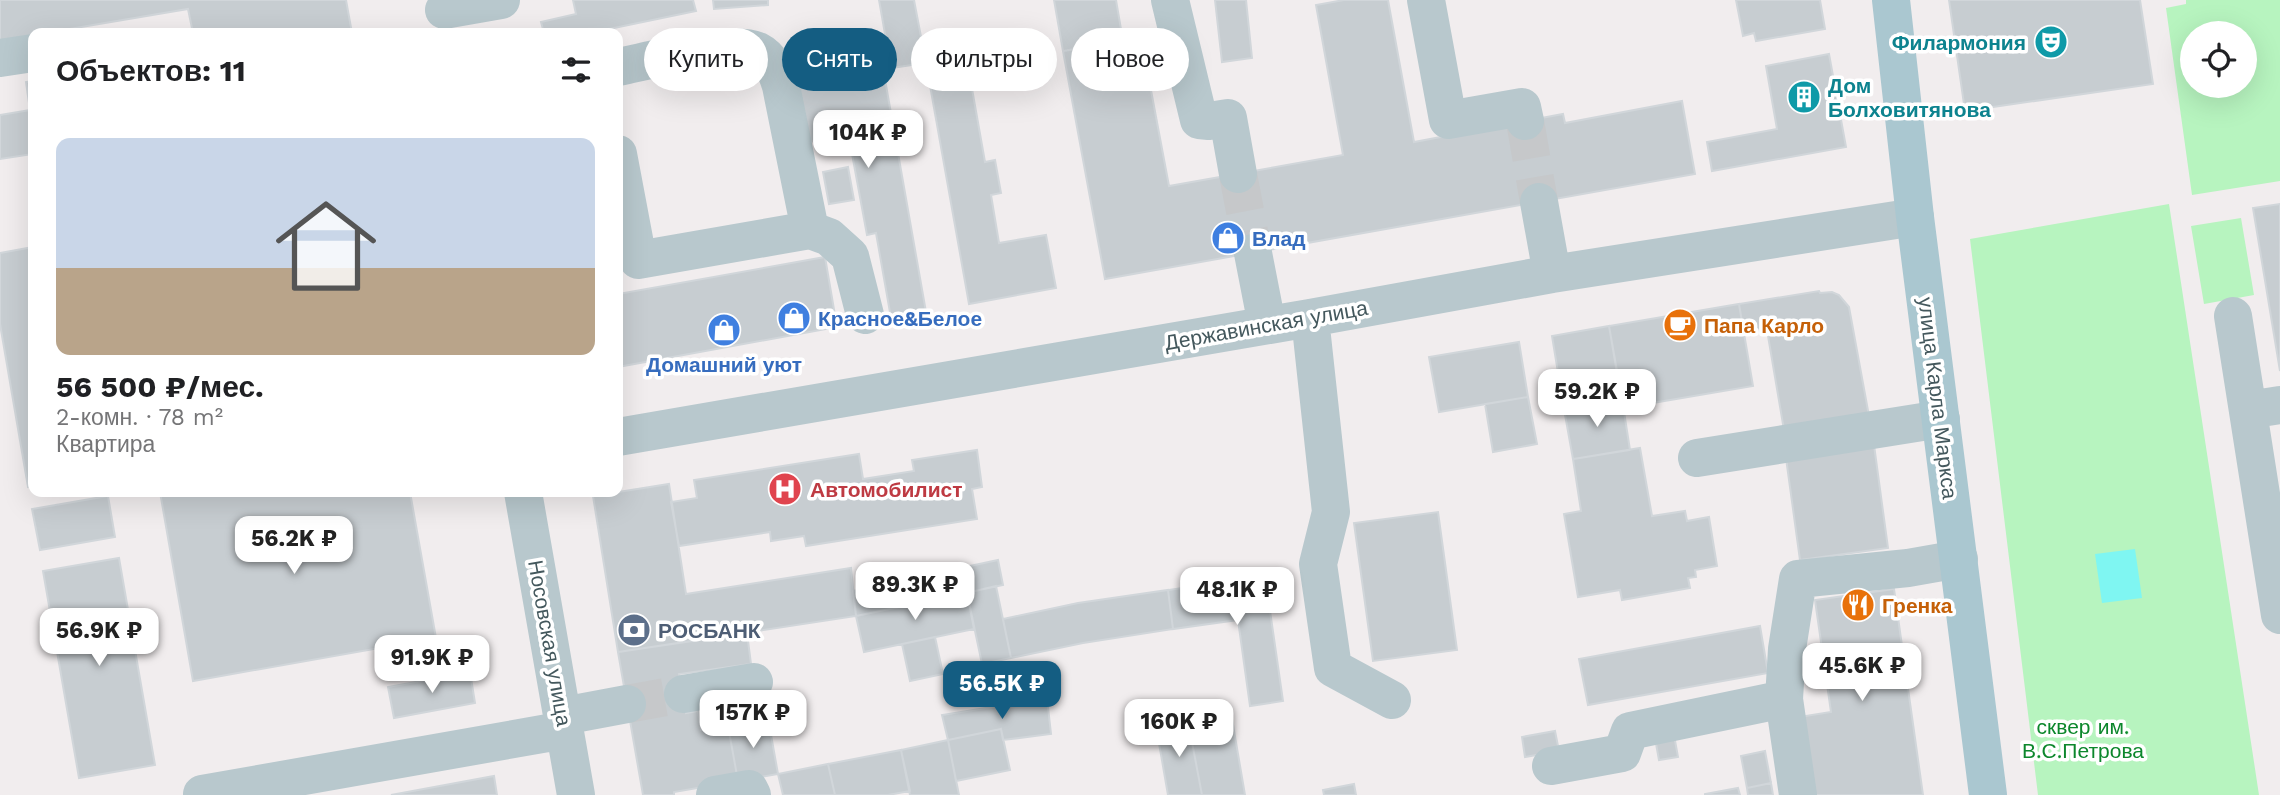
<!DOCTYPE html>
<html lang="ru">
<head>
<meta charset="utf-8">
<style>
	:root { --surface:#fff; --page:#f6f6f6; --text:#202124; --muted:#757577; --line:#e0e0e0; --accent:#145d82 }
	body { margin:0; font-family:"Work Sans",sans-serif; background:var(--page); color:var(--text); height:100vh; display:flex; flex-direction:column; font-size:26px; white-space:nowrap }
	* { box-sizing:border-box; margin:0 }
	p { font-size:23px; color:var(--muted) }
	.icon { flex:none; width:38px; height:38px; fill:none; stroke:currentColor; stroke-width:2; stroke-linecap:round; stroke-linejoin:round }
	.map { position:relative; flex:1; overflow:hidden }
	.sheet { position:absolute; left:28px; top:28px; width:595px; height:469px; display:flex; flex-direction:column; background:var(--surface); border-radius:14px; box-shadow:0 7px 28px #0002 }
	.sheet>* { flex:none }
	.top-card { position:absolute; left:644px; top:28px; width:665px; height:63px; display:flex; gap:14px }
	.buttons { position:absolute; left:2180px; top:21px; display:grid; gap:14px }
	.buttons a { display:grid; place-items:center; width:77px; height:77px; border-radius:50%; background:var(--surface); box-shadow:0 7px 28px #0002; font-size:35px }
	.price { position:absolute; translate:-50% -60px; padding:0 16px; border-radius:14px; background:#fff; color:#222; font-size:23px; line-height:46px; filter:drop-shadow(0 2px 4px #0008) }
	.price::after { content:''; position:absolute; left:50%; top:42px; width:21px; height:16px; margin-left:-10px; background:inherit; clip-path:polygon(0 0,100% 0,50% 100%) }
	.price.selected { background:var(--accent); color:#fff }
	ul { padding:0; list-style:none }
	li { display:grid; align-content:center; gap:14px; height:371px; padding:0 28px }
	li+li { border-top:2px solid var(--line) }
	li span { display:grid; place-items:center; height:217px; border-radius:14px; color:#555 }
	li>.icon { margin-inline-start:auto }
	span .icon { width:126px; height:126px; fill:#fffc; stroke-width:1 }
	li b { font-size:30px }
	h2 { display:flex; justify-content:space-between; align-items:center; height:84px; padding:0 28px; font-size:30px }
	.tag { padding:0 24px; border-radius:32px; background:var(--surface); box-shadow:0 7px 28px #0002; font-size:24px; line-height:63px }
	.tag.selected { background:var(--accent); color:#fff }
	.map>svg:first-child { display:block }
	.green { fill:#b7f4bf; fill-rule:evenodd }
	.water { fill:#7ff6f2 }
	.building { fill:#c7cdd1; stroke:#d1d6da; stroke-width:2 }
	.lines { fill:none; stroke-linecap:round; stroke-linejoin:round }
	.minor-tunnel { stroke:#c6c8ca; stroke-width:38; stroke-dasharray:38 19; stroke-linecap:butt }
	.minor { stroke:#b8c8cd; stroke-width:38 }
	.major { stroke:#aac7d0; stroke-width:38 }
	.labels { text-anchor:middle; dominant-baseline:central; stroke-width:7; stroke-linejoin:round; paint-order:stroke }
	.culture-label { font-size:21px; font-weight:bold; fill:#0d838f; stroke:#fff; text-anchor:end }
	.shop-label { font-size:21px; font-weight:bold; fill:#366cbe; stroke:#fff; text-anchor:start }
	.street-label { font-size:21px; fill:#44585d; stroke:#fff }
	.food-label { font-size:21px; font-weight:bold; fill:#c56008; stroke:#fff; text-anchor:start }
	.health-label { font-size:21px; font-weight:bold; fill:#be3a42; stroke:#fff; text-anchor:start }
	.service-label { font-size:21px; font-weight:bold; fill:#4e5e75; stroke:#fff; text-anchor:start }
	.park-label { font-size:21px; fill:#0c872c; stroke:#fff }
</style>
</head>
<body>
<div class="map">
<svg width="2280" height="795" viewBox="0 0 2280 795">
	<rect width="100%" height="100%" fill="#f1edee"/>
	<path class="green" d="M2186 0H2280V181L2192 195 2166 8 2186 4ZM2193 33H2245V86H2193Z
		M2169 204 2259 795H2038L1970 239Z
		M2241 218 2254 295 2204 304 2191 226Z"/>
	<path class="water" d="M2135 549 2142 598 2102 603 2095 554Z"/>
	<path class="building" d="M0 0H346L352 33H193L188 9 46 33H33V35L0 41Z
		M573 0H693L696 11 590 33H544L541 22 576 14Z
		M713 0H768V5L714 9Z
		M879 0H914L926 63 891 68Z
		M1054 0H1116L1123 41 1063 51Z
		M1215 0H1246L1252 58 1222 62Z
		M1344 0H1388L1414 142 1563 114 1565 123 1682 101 1695 174 1105 279 1063 51 1141 37 1169 186 1343 155 1316 5Z
		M1736 0H1820L1825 29 1756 41 1754 33 1743 36Z
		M1949 0H2140L2153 84 1965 111Z
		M1829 54 1846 147 1712 171 1707 142 1777 129 1766 66Z
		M966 55 985 162 995 160 1001 193 991 195 999 243 1046 235 1056 288 969 304 926 63Z
		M883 68 926 312 891 318 876 233 867 235 850 143 816 149 815 141 802 143 792 84Z
		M33 81V110H30L26 82Z
		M30 110H33V154L0 159V115Z
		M848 167 854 200 829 204 823 172Z
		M2280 204V371L2253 208Z
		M33 247V486L28 487 0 324V253Z
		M825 257 837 327 618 367V294Z
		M1819 291 1820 293 1832 292 1839 295 1849 307 1869 416 1784 430 1767 330 1744 334 1739 304Z
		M1739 304 1753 386 1623 408 1609 326Z
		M1609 326 1622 399 1564 409 1552 336Z
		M1519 342 1528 397 1439 412 1429 357Z
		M1528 397 1537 444 1493 452 1485 404Z
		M1622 399 1630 450 1573 459 1564 409Z
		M1874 445 1888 548 1800 560 1786 458Z
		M1640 448 1652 516 1685 511 1687 521 1709 517 1717 566 1695 570 1696 577 1688 578 1690 588 1622 600 1620 590 1578 597 1564 514 1581 511 1573 459Z
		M977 450 982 487 972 489 977 519 806 546 804 536 771 541 770 532 679 546 671 502 697 498 694 480 859 454 863 479 914 471 912 460Z
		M669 484 686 594 851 568 856 616 618 652 593 496Z
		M160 492H410L436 638 193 681Z
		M108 496 115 537 40 550 32 509Z
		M1438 512 1457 650 1373 661 1354 523Z
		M119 558 155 765 79 778 43 571Z
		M998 560 1003 585 856 616 853 591Z
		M1265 576 1283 701 1250 706 1238 620 1173 629 1168 590Z
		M996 586 1011 658 982 664 967 593Z
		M1894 589 1923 795H1810L1799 717 1831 712 1815 600Z
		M1168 590 1173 629 1083 643 1011 658 1003 619 1078 603Z
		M967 593 974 629 864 652 856 616Z
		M1760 626 1768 673 1588 705 1579 659Z
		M747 633 751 664 679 674 686 713 698 711 701 730 728 726 738 781 674 792V795H643L618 652Z
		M935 637 943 674 910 681 902 644Z
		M470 672 475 703 394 718 388 687Z
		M1047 698 1051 734 1003 740 1001 729 948 740 942 715Z
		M1231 713 1245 795H1202L1188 721Z
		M768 718 778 774 738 781 728 726Z
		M1188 721 1202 795H1168L1156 726Z
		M1001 729 1010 770 956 781 948 740Z
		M1555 731 1559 751 1525 757 1522 737Z
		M1674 735 1678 757 1659 760 1655 738Z
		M948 740 959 795H910L901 750Z
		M901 750 910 791 888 795H835L828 764Z
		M1765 751 1771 783 1747 788 1741 756Z
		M828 764 835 795H783L778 774Z
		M494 776 497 795H391Z
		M1771 783 1773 795H1748L1747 788Z
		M1354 784 1356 795H1324L1323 790Z
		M1738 788 1740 795H1705V794Z"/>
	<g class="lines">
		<path class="minor-tunnel" d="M1525 121 1539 202
			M1238 174 1253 253
			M627 704 683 694"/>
		<path class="minor" d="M1170 0 1199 120 1209 121 1228 118 1238 174
			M1426 0 1448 120 1522 107 1525 121
			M444 10 501 0
			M0 58 33 53
			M618 67C649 61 730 39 758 51 772 58 777 73 781 86L810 230 829 237 850 256 865 315
			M618 154 638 260 810 230
			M1539 202 1552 274
			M1253 253 1267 325
			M2233 316 2280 615
			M1310 318 1331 512 1318 564 1333 668 1392 700
			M2248 410 2280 405
			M618 437 1310 318 1552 274 1915 217
			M1697 458 1941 419
			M523 492 576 795
			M683 694 754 682
			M1784 699 1798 795
			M563 716 627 704
			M1551 766 1622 753 1630 731 1784 699 1787 649 1798 579 1908 568 1959 559
			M202 794 565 730
			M715 795 749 789 752 795"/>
		<path class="major" d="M1891 0 1915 217 1988 795"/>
	</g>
	<defs>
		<symbol id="theatre-disc" viewBox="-11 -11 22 22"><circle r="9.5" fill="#0f9aa8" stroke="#fff"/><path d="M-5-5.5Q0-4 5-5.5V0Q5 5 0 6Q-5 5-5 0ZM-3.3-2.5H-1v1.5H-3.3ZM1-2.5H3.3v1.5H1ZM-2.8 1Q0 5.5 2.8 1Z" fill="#fff"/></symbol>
		<symbol id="building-disc" viewBox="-11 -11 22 22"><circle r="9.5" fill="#0f9aa8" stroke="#fff"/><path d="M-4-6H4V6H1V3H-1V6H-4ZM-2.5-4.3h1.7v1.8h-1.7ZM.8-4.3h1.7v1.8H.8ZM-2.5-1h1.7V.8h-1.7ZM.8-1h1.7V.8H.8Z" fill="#fff"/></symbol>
		<symbol id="shop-disc" viewBox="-11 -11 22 22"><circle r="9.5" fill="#3f7fe0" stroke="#fff"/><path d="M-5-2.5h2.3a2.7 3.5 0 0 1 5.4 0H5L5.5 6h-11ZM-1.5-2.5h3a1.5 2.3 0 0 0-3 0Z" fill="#fff"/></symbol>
		<symbol id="cafe-disc" viewBox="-11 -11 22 22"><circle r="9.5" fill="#e8710a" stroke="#fff"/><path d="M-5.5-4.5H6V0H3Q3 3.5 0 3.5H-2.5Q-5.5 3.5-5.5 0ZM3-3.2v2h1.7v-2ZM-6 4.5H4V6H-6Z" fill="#fff"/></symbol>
		<symbol id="hospital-disc" viewBox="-11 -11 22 22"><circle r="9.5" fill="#e0444e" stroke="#fff"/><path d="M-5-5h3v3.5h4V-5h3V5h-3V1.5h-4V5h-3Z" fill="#fff"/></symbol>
		<symbol id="restaurant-disc" viewBox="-11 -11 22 22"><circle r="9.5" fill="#e8710a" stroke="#fff"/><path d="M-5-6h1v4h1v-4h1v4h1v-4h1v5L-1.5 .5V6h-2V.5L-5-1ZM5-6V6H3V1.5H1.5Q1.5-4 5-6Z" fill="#fff"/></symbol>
		<symbol id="bank-disc" viewBox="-11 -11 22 22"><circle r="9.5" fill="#5c6f8a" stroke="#fff"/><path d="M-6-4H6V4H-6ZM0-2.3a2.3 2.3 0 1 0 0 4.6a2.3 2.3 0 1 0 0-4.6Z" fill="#fff"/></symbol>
	</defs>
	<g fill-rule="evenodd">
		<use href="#theatre-disc" x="2032" y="23" width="38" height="38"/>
		<use href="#building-disc" x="1785" y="78" width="38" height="38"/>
		<use href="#shop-disc" x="1209" y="219" width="38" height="38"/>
		<use href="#shop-disc" x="775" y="299" width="38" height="38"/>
		<use href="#cafe-disc" x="1661" y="306" width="38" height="38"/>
		<use href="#shop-disc" x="705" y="311" width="38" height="38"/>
		<use href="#hospital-disc" x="766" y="470" width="38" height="38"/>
		<use href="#restaurant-disc" x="1839" y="586" width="38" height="38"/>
		<use href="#bank-disc" x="615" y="611" width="38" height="38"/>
	</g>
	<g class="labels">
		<g class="culture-label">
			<text x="2026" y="42">Филармония</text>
			<text x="1828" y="85" text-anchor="start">Дом<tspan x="1828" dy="24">Болховитянова</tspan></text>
		</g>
		<g class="shop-label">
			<text x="1252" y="238">Влад</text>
			<text x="818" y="318">Красное&amp;Белое</text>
			<text x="724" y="364" text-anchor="middle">Домашний уют</text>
		</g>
		<g class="street-label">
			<text transform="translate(1266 325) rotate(-10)">Державинская улица</text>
			<text transform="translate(1938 398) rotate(83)">улица Карла Маркса</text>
			<text transform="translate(550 643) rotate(80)">Носовская улица</text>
		</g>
		<g class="food-label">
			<text x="1704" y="325">Папа Карло</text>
			<text x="1882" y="605">Гренка</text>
		</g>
		<g class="health-label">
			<text x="810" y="489">Автомобилист</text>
		</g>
		<g class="service-label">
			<text x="658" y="630">РОСБАНК</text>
		</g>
		<g class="park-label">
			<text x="2083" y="726">сквер им.<tspan x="2083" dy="24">В.С.Петрова</tspan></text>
		</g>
	</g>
</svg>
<div class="buttons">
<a><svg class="icon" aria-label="locate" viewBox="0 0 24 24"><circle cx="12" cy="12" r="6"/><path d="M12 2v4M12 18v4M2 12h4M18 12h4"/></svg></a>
</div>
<b class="price" style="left:868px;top:170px">104K ₽</b>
<b class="price" style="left:1597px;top:429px">59.2K ₽</b>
<b class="price" style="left:294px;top:576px">56.2K ₽</b>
<b class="price" style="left:915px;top:622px">89.3K ₽</b>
<b class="price" style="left:1237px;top:627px">48.1K ₽</b>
<b class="price" style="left:99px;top:668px">56.9K ₽</b>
<b class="price" style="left:432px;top:695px">91.9K ₽</b>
<b class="price" style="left:1862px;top:703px">45.6K ₽</b>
<b class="price selected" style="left:1002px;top:721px">56.5K ₽</b>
<b class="price" style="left:753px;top:750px">157K ₽</b>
<b class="price" style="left:1179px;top:759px">160K ₽</b>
<div class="top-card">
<a class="tag">Купить</a>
<a class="tag selected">Снять</a>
<a class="tag">Фильтры</a>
<a class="tag">Новое</a>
</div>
<section class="sheet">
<h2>Объектов: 11<svg class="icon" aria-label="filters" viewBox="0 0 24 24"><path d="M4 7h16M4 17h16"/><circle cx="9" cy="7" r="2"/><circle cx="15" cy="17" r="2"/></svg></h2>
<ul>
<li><span style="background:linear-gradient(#c9d6e8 60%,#b9a48a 0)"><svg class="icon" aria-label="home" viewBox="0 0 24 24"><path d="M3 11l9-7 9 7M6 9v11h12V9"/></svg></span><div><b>56 500 ₽/мес.</b><p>2-комн. · 78 m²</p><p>Квартира</p></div></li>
</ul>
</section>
</div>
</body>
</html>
